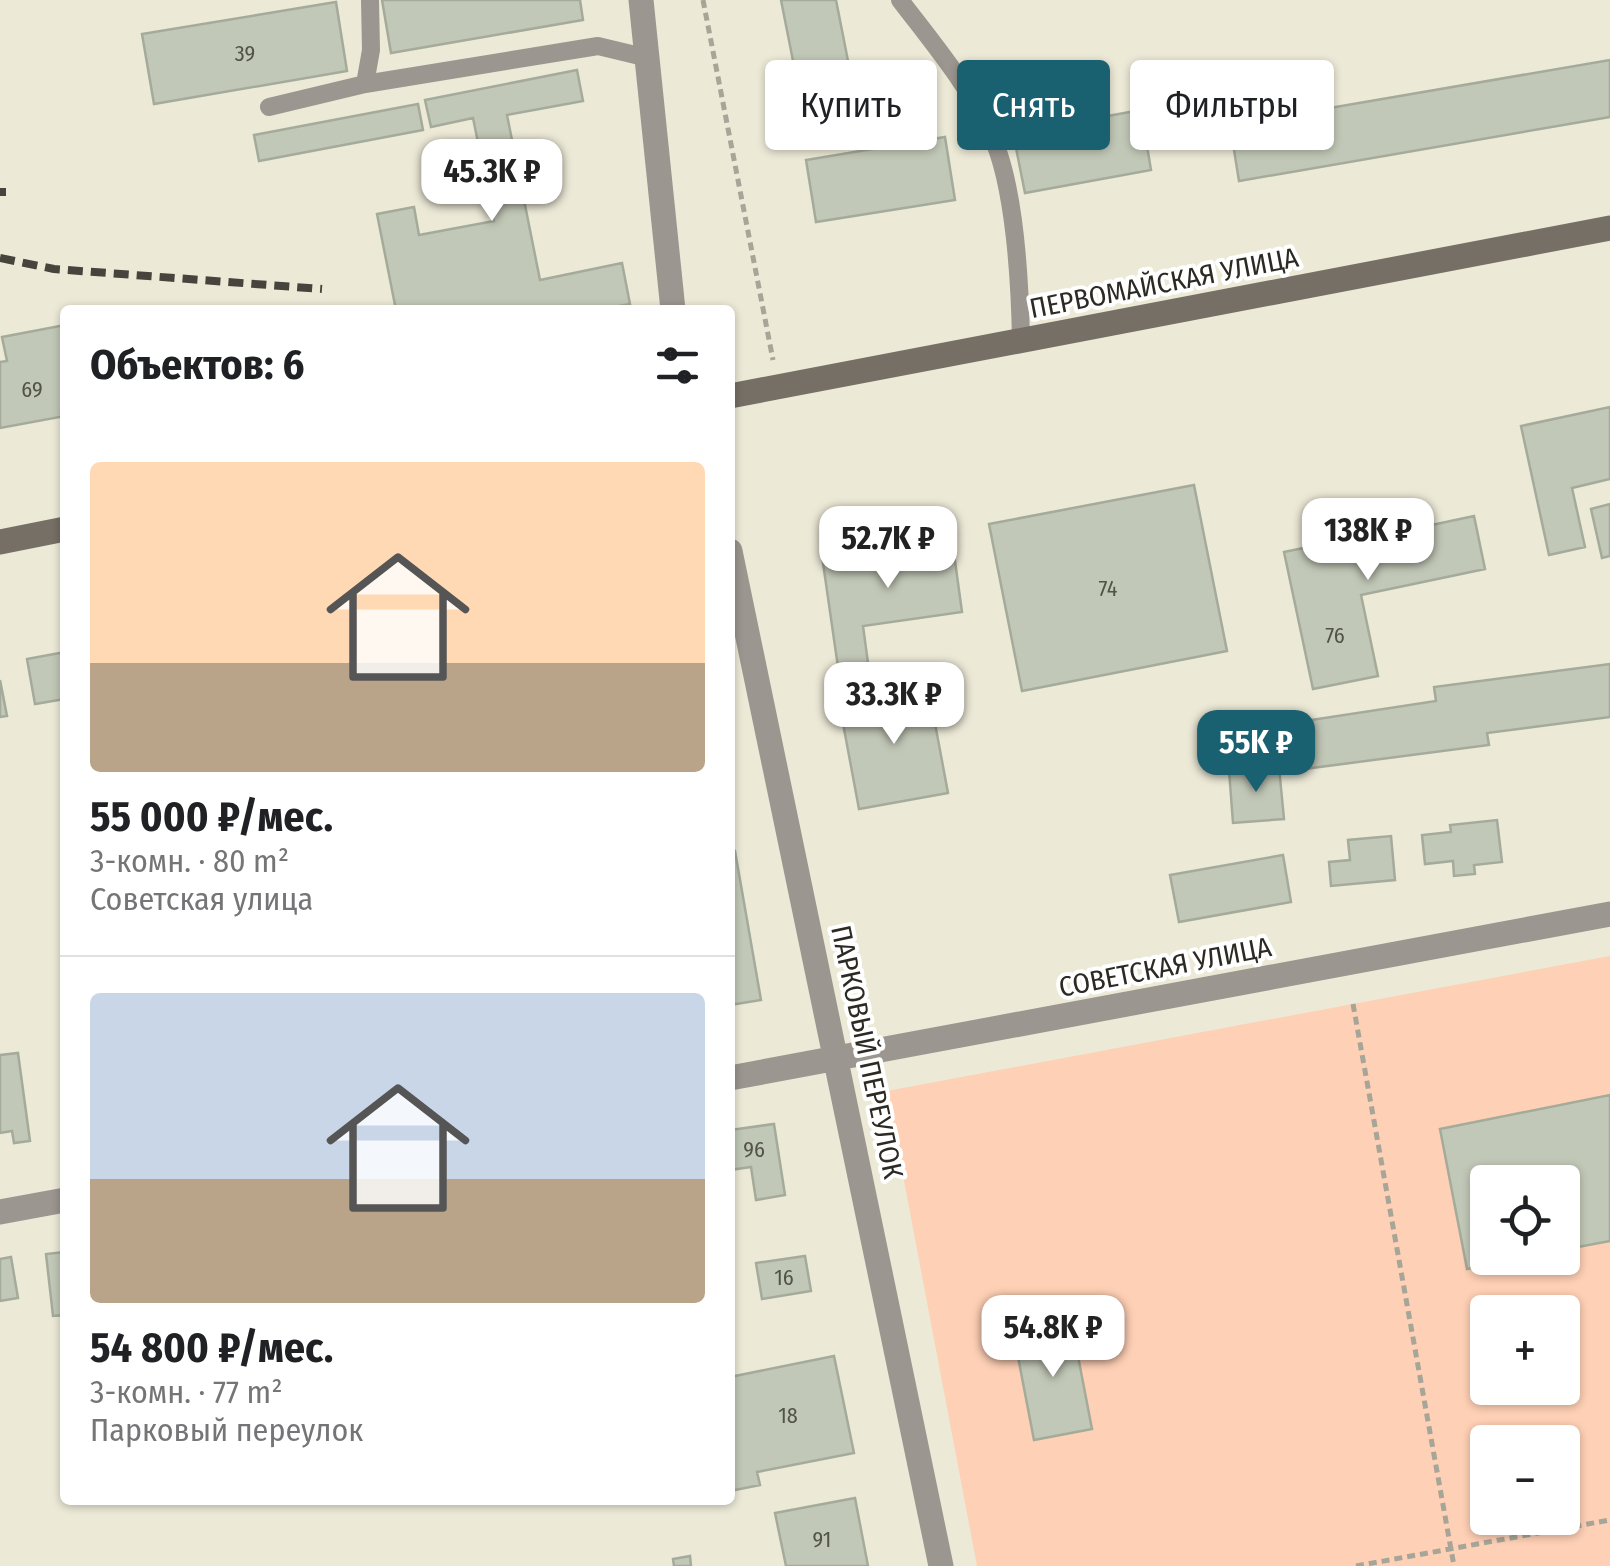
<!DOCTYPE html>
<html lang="ru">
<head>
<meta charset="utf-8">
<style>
	:root { --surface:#fff; --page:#f2f2f2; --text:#202124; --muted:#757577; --line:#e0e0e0; --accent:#196071 }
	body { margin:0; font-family:"Fira Sans Condensed",sans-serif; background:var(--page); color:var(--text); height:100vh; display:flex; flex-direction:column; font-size:38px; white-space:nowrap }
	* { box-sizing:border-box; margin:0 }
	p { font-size:32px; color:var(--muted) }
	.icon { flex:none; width:55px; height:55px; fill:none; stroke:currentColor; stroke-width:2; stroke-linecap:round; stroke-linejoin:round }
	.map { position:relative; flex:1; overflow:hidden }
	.panel { position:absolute; left:60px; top:305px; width:675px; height:1200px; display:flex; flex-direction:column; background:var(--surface); border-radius:10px; box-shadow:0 2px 8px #0004 }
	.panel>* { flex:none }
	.banner { position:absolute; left:765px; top:60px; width:695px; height:90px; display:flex; gap:20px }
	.buttons { position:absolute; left:1470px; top:1165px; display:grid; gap:20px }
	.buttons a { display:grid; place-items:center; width:110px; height:110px; border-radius:10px; background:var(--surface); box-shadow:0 2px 8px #0004; font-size:50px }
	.price { position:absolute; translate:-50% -85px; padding:0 22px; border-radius:20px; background:#fff; color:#222; font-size:32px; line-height:65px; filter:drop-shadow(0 2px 5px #0008) }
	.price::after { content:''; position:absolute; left:50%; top:60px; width:30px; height:22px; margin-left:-15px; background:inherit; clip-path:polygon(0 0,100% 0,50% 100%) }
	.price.active { background:var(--accent); color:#fff }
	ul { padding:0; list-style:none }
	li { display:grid; align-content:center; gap:20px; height:530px; padding:0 30px }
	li+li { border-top:2px solid var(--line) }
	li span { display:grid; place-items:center; height:310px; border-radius:10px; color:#555 }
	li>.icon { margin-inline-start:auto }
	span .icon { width:180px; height:180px; fill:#fffc; stroke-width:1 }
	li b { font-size:42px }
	h2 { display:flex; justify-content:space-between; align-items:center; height:120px; padding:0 30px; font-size:42px }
	.pill { padding:0 35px; border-radius:10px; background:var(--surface); box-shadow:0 2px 8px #0004; font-size:35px; line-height:90px }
	.pill.active { background:var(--accent); color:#fff }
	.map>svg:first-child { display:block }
	.green { fill:#fed0b5; fill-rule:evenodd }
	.building { fill:#c2c8b7; stroke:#a5ab9a; stroke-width:2.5 }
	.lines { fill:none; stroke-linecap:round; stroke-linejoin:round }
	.path { stroke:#a7a597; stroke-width:5; stroke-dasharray:8 5; stroke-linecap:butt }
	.service { stroke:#9b968f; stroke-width:18 }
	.minor { stroke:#9b968f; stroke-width:25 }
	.secondary { stroke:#766f65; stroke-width:25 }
	.rail { stroke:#46443c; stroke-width:8; stroke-dasharray:15 8; stroke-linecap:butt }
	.labels { text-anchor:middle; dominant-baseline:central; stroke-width:8; stroke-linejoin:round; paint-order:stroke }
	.number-label { font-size:22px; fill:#515248 }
	.street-label { font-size:28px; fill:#2b2a23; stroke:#fff }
</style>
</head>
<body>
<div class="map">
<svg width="1610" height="1566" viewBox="0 0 1610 1566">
	<rect width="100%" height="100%" fill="#ece9d7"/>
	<path class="green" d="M1610 956V1566H977L887 1091ZM1488 1182H1562V1258H1488ZM1488 1312H1562V1388H1488ZM1488 1442H1562V1518H1488Z"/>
	<path class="building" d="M382 0H580L583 20 391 53Z
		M781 0H836L850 71 797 81Z
		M336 2 347 71 154 104 142 34Z
		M1610 60V117L1239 181 1230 125Z
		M577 70 583 101 507 115 540 280 622 263 630 304 598 310H396L377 214 414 207 419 235 494 221 473 118 431 127 425 100Z
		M418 104 423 130 259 161 254 135Z
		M1141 110 1151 170 1025 193 1013 133Z
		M945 137 955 200 816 222 806 160Z
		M65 325V416L0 428V362L7 361 2 337Z
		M1610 407V479L1572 488 1585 547 1549 555 1521 426Z
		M1194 485 1227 651 1022 691 989 524Z
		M1610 504V556L1602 558 1591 509Z
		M1410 510 1413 529 1474 516 1485 569 1361 595 1378 676 1313 689 1284 552 1318 545 1314 530Z
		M952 539 962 612 863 626 868 663 838 667 822 556Z
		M65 652V699L35 704 27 659Z
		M1610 664V717L1487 733 1489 745 1304 769 1298 722 1436 701 1434 687Z
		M0 680 7 716 0 717Z
		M928 686 948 793 859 809 839 702Z
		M1279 767 1284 819 1233 823 1229 770Z
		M1497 820 1502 862 1474 865 1475 874 1454 876 1453 861 1425 864 1422 835 1451 832 1450 825Z
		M1391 836 1395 880 1331 886 1329 862 1350 860 1348 840Z
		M735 851 761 1000 730 1005V852Z
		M1283 855 1291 902 1179 922 1170 875Z
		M18 1053 30 1141 14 1143 12 1131 0 1133V1055Z
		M1610 1095V1241L1562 1250V1182H1488V1258H1525L1467 1269 1440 1129Z
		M774 1124 785 1195 756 1200 751 1167 730 1170V1130Z
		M65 1252V1315L53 1316 46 1254Z
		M805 1256 811 1291 762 1299 756 1263Z
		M11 1257 18 1298 0 1301V1259Z
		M1071 1320 1092 1429 1034 1440 1013 1331Z
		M834 1356 854 1453 757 1472 760 1485 730 1491V1377Z
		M855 1498 868 1566H786L775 1513Z
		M690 1556 691 1566H674L673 1559Z"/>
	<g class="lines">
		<path class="path" d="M703 0 773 360
			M1353 1004 1454 1566
			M1356 1566 1610 1520"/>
		<path class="service" d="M900 0C932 42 969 86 991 134 1015 185 1020 284 1021 341
			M365 84 371 50 370 0
			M269 107 365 84 598 46 648 58"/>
		<path class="minor" d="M641 0 673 310
			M730 551 941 1566
			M730 1078 1610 914
			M0 1212 65 1200"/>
		<path class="secondary" d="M730 396 1610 228
			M0 542 65 529"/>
		<path class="rail" d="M0 192H6
			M0 258 54 269 322 289"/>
	</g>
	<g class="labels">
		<g class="number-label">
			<text x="245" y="53">39</text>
			<text x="32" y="389">69</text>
			<text x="1108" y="588">74</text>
			<text x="1335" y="635">76</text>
			<text x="754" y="1149">96</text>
			<text x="784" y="1277">16</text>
			<text x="788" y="1415">18</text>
			<text x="822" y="1539">91</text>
		</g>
		<g class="street-label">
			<text transform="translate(1164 283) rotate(-11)">ПЕРВОМАЙСКАЯ УЛИЦА</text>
			<text transform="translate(1165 967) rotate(-11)">СОВЕТСКАЯ УЛИЦА</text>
			<text transform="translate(867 1052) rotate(78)">ПАРКОВЫЙ ПЕРЕУЛОК</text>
		</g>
	</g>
</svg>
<div class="buttons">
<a><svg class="icon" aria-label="locate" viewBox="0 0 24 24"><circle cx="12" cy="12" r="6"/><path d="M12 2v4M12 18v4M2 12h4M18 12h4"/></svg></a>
<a>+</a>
<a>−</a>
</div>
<b class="price" style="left:492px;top:224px">45.3K ₽</b>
<b class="price" style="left:1368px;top:583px">138K ₽</b>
<b class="price" style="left:888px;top:591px">52.7K ₽</b>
<b class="price" style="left:894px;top:747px">33.3K ₽</b>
<b class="price active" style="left:1256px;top:795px">55K ₽</b>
<b class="price" style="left:1053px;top:1380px">54.8K ₽</b>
<div class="banner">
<a class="pill">Купить</a>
<a class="pill active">Снять</a>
<a class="pill">Фильтры</a>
</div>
<section class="panel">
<h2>Объектов: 6<svg class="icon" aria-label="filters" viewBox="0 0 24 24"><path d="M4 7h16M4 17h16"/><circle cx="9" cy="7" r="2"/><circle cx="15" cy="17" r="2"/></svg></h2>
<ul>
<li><span style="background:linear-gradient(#ffd9b3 65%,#b9a48a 0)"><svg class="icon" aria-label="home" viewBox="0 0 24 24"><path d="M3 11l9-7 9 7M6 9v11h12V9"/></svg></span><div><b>55 000 ₽/мес.</b><p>3-комн. · 80 m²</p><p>Советская улица</p></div></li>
<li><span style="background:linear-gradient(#c9d6e8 60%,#b9a48a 0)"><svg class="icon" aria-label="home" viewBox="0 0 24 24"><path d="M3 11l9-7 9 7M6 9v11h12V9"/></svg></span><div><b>54 800 ₽/мес.</b><p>3-комн. · 77 m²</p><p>Парковый переулок</p></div></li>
</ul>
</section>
</div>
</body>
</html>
